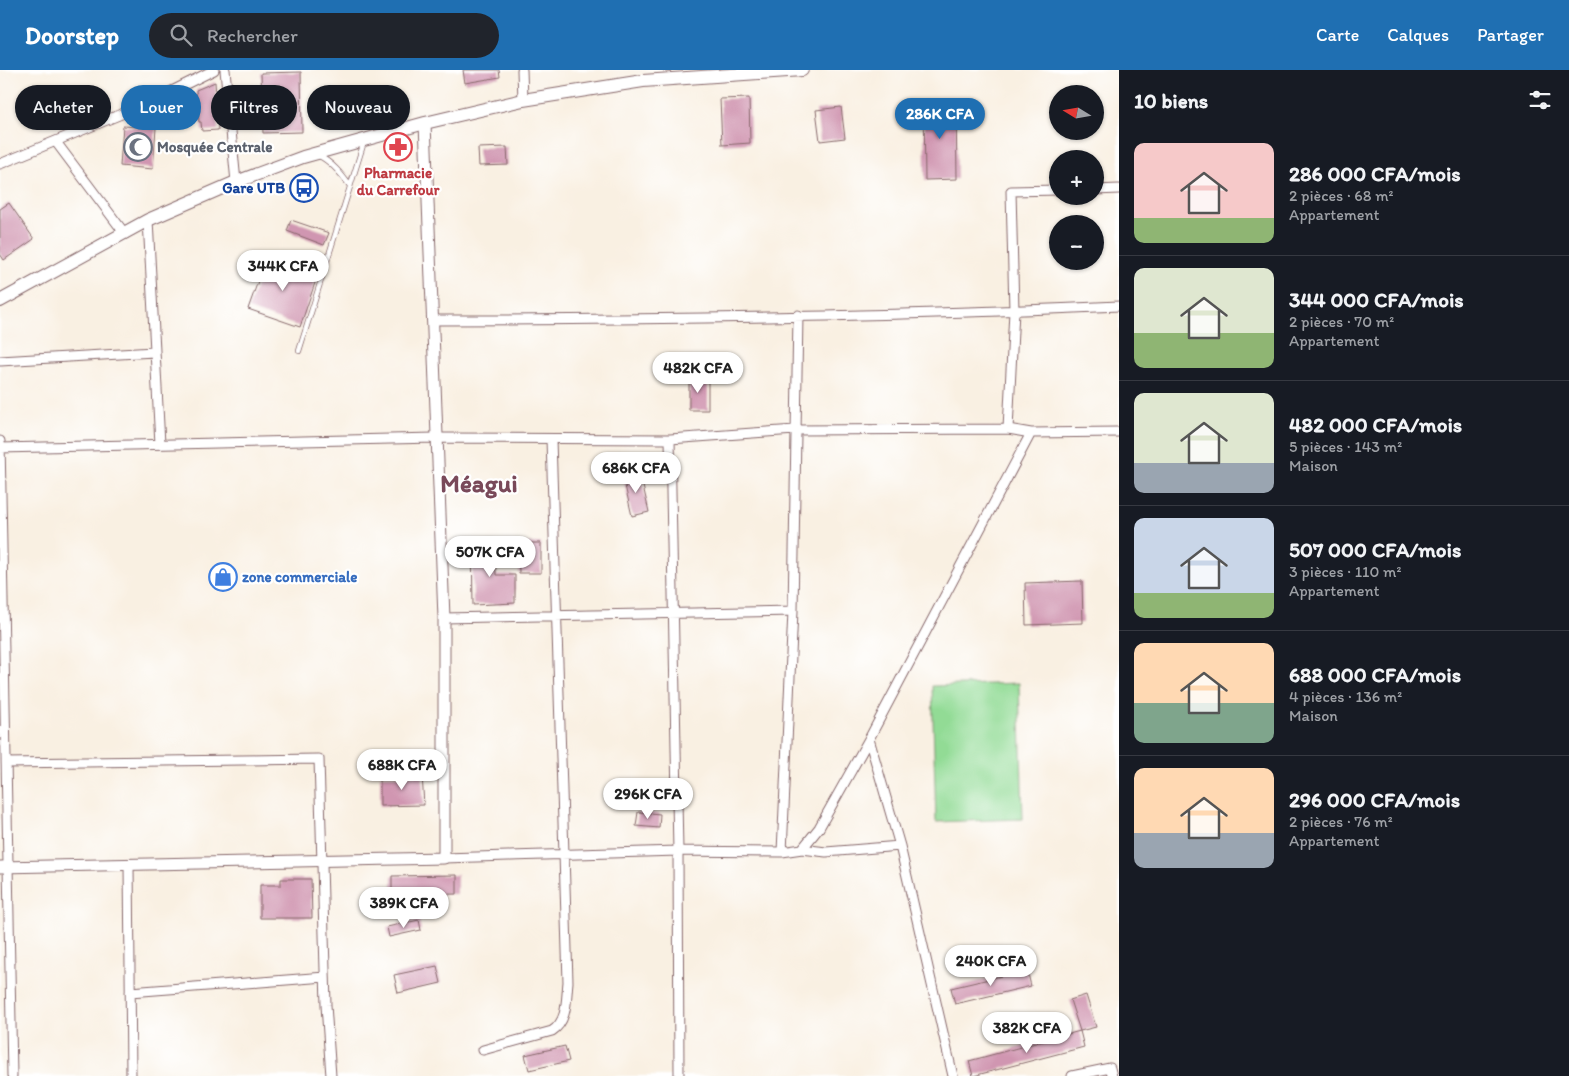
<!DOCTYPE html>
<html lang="fr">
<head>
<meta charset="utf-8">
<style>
	:root { --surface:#171b24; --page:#20242c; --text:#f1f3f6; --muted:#9ea1a6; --line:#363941; --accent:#1f6fb2 }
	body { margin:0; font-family:Itim,sans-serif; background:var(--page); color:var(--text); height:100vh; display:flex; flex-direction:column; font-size:19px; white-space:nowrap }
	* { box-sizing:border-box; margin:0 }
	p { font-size:16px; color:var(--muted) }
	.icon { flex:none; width:28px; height:28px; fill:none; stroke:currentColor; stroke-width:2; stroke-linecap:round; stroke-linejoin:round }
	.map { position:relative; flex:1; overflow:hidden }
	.panel { display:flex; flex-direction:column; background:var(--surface); width:450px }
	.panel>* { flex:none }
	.top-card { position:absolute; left:15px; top:15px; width:475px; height:45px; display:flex; gap:10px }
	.needle { width:32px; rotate:281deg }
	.tools { position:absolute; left:1049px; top:15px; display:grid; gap:10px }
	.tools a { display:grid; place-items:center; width:55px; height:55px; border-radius:50%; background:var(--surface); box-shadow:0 1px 4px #0004; font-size:25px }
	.price { position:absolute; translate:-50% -42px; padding:0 11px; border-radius:18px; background:#fff; color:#222; font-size:16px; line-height:32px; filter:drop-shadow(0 1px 2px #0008) }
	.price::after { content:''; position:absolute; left:50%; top:30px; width:15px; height:11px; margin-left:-8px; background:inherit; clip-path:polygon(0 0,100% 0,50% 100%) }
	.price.selected { background:var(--accent); color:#fff }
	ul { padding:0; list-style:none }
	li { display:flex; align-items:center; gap:15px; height:125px; padding:0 15px }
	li+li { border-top:1px solid var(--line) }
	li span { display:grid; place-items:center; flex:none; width:140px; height:100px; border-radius:10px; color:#555 }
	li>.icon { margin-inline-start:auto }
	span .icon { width:60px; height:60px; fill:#fffc; stroke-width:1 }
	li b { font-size:21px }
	h2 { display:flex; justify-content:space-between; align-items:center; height:60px; padding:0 15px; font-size:21px }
	.chip { padding:0 18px; border-radius:22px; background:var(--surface); box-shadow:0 1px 4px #0004; font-size:18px; line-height:45px }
	.chip.selected { background:var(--accent); color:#fff }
	header { display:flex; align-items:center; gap:30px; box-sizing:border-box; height:70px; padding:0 25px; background:var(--accent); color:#fff }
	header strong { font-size:24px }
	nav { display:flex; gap:28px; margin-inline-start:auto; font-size:18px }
	.search { width:350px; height:45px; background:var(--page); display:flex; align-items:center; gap:12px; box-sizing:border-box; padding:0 18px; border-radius:28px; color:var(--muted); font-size:19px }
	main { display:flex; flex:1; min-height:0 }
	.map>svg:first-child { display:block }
	.green { fill:#92db95; stroke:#6e7d60 }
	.building { fill:#d096b1 }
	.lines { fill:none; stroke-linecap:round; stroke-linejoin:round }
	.lane-casing { stroke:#87686b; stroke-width:6 }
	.street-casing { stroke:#87686b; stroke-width:11 }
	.secondary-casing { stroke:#87686b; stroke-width:13 }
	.primary-casing { stroke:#87686b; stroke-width:14 }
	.lane { stroke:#fff; stroke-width:4.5 }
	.street { stroke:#fff; stroke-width:9 }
	.secondary { stroke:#fff; stroke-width:11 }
	.primary { stroke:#fff; stroke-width:12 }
	.labels { text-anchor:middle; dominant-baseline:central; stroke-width:4.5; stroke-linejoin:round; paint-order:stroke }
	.worship-label { font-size:15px; font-weight:bold; fill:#5b616d; stroke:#fff; text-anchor:start }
	.health-label { font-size:15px; font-weight:bold; fill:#be3a42; stroke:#fff }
	.transit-label { font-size:15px; font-weight:bold; fill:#164399; stroke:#fff; text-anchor:end }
	.shop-label { font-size:15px; font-weight:bold; fill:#366cbe; stroke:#fff; text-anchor:start }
	.town-label { font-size:25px; font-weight:bold; fill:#79495a; stroke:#fff }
</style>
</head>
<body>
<header>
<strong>Doorstep</strong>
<div class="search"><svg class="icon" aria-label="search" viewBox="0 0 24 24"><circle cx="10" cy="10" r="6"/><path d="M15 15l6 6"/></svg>Rechercher</div>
<nav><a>Carte</a><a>Calques</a><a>Partager</a></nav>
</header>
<main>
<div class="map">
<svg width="1119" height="1006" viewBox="0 0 1119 1006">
	<rect width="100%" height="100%" fill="#fff"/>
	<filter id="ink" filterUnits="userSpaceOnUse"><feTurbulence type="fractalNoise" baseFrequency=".02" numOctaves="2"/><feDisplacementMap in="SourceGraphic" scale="10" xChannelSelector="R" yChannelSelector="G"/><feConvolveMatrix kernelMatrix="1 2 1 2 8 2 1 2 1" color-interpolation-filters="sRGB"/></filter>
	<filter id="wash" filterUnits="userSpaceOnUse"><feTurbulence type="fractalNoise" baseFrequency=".0096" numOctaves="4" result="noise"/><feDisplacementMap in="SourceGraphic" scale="20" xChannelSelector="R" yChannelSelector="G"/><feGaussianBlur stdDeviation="1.12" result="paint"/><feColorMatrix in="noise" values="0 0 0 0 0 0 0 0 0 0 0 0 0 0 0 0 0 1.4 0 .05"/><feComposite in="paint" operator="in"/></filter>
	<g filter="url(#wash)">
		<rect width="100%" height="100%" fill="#f9f0e2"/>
		<path class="green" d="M1019 613 1023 749 936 752 932 616Z"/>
		<g id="blocks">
			<path class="building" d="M463 0H499L500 7 465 13Z
				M301 2 302 62 263 63 261 3Z
				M215 12 218 60 202 61 201 52H199L196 20Z
				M749 28 750 73 722 75 720 29Z
				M924 30H956L957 109 925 110Z
				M841 37 845 68 820 71 816 40Z
				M123 56 156 58 153 99 120 96Z
				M507 77 508 95 479 96 478 78Z
				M9 133 34 169 4 190 0 184V139Z
				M291 150 329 163 324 175 287 161Z
				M267 186 318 204 300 257 248 239Z
				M689 308H708V340H689Z
				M640 403 649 442 632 446 623 407Z
				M472 472H495L496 505H515V533L473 535Z
				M518 473H541V503H519Z
				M1082 511 1083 553 1026 555 1025 513Z
				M422 705 424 735 380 736V706Z
				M638 742 660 744 659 758 636 756Z
				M457 805V824L392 825V806Z
				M281 809H311L312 848H260V815H281Z
				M419 850 421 860 389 867 387 857Z
				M437 896 441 913 398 923 394 905Z
				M1027 900 1031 916 955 934 951 918Z
				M1086 925 1096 957 1080 961 1070 930Z
				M1080 961 1084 977 973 1006 969 991Z
				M565 976 569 991 529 1000 525 985Z"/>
		</g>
	</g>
	<g filter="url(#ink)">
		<use href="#blocks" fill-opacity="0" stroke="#87686b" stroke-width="1"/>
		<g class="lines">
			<defs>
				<path id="lane" d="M319 86C332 92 342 105 350 116
					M299 281 364 72"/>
				<path id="street" d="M225 0 236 112
					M522 0 523 30
					M56 72 125 164
					M0 94 148 33 214 0
					M1095 120 1119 119
					M148 150 160 374
					M432 250C661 250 890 247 1119 236
					M0 291 154 282
					M1008 359 1031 363 1119 362
					M670 369 678 781 679 1006
					M0 371 12 1006
					M0 378 435 368 670 369 795 360 1008 359 1014 241 1011 121 1058 120
					M444 548 793 541
					M869 669 900 776 953 1006
					M6 693 319 689 326 935 331 1006
					M802 779 826 782 900 776
					M782 782 793 541 798 245
					M444 788 678 781 782 782 802 779 819 758 869 669 1031 363
					M129 794 131 1006
					M130 922 325 907
					M483 980 552 961C568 951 566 929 568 912L551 369
					M1072 1006 1110 998 1112 1006"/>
				<path id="secondary" d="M0 797 444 788V548L425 53"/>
				<path id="primary" d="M0 231 148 150 236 112 303 87 425 53 523 30 643 11 802 0"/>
			</defs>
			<use href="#lane" class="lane-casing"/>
			<use href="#street" class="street-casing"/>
			<use href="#secondary" class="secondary-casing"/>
			<use href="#primary" class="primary-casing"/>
			<use href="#lane" class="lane"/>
			<use href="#street" class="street"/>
			<use href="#secondary" class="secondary"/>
			<use href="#primary" class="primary"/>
		</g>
	</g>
	<defs>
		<symbol id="mosque-ring" viewBox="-11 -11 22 22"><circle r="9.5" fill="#fff" stroke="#6b7280" stroke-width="1.5"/><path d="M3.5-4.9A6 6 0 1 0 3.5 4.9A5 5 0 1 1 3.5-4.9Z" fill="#6b7280"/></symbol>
		<symbol id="pharmacy-ring" viewBox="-11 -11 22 22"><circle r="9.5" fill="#fff" stroke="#e0444e" stroke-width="1.5"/><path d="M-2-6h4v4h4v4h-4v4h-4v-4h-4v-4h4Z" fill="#e0444e"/></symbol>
		<symbol id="bus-ring" viewBox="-11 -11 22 22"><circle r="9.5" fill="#fff" stroke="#1a4fb4" stroke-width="1.5"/><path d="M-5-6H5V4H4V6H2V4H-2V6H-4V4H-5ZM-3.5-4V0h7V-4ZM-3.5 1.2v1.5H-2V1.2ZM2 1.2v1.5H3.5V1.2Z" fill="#1a4fb4"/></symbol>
		<symbol id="shop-ring" viewBox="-11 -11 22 22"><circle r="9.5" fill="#fff" stroke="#3f7fe0" stroke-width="1.5"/><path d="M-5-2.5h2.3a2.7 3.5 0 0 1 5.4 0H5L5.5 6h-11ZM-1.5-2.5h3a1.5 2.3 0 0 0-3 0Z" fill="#3f7fe0"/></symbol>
	</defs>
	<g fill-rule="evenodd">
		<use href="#mosque-ring" x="122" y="61" width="32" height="32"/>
		<use href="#pharmacy-ring" x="382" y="61" width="32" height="32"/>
		<use href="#bus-ring" x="288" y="102" width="32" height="32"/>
		<use href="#shop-ring" x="207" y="491" width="32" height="32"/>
	</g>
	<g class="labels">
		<g class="worship-label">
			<text x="157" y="77">Mosquée Centrale</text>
		</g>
		<g class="health-label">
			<text x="398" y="103">Pharmacie<tspan x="398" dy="17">du Carrefour</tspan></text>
		</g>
		<g class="transit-label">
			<text x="285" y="118">Gare UTB</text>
		</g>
		<g class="shop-label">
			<text x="242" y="507">zone commerciale</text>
		</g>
		<g class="town-label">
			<text x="479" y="413">Méagui</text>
		</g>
	</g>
</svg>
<div class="tools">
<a><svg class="needle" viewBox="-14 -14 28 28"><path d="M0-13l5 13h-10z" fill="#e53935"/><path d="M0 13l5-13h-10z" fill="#9ea1a6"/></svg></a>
<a>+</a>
<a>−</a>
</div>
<b class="price selected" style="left:940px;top:70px">286K CFA</b>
<b class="price" style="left:283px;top:222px">344K CFA</b>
<b class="price" style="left:698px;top:324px">482K CFA</b>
<b class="price" style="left:636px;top:424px">686K CFA</b>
<b class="price" style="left:490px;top:508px">507K CFA</b>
<b class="price" style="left:402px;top:721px">688K CFA</b>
<b class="price" style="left:648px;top:750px">296K CFA</b>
<b class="price" style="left:404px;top:859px">389K CFA</b>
<b class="price" style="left:991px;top:917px">240K CFA</b>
<b class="price" style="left:1027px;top:984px">382K CFA</b>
<div class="top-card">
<a class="chip">Acheter</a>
<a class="chip selected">Louer</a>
<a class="chip">Filtres</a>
<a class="chip">Nouveau</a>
</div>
</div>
<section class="panel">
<h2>10 biens<svg class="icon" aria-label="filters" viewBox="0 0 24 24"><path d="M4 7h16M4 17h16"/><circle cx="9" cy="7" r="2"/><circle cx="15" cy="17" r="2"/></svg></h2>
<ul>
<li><span style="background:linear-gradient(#f6c9c9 75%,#8fb573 0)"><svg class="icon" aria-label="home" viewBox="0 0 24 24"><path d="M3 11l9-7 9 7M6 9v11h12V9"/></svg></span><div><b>286 000 CFA/mois</b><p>2 pièces · 68 m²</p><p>Appartement</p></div></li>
<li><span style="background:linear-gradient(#dfe7d0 65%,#8fb573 0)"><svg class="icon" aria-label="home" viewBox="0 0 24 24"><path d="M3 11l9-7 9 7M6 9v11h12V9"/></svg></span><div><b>344 000 CFA/mois</b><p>2 pièces · 70 m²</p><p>Appartement</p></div></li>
<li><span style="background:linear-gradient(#dfe7d0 70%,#9aa5b1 0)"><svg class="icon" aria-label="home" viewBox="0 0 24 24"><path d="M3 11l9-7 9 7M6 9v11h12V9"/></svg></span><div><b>482 000 CFA/mois</b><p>5 pièces · 143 m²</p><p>Maison</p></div></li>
<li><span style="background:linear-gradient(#c9d6e8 75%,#8fb573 0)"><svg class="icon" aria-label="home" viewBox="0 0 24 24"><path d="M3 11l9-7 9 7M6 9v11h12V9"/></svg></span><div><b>507 000 CFA/mois</b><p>3 pièces · 110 m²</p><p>Appartement</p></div></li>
<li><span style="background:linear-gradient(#ffd9b3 60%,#7fa58c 0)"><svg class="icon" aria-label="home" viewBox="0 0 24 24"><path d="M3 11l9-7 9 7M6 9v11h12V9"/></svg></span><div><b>688 000 CFA/mois</b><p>4 pièces · 136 m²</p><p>Maison</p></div></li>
<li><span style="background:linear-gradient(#ffd9b3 65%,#9aa5b1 0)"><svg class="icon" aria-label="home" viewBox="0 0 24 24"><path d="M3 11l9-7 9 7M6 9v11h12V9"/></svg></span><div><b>296 000 CFA/mois</b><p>2 pièces · 76 m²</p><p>Appartement</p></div></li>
</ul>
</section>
</main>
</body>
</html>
